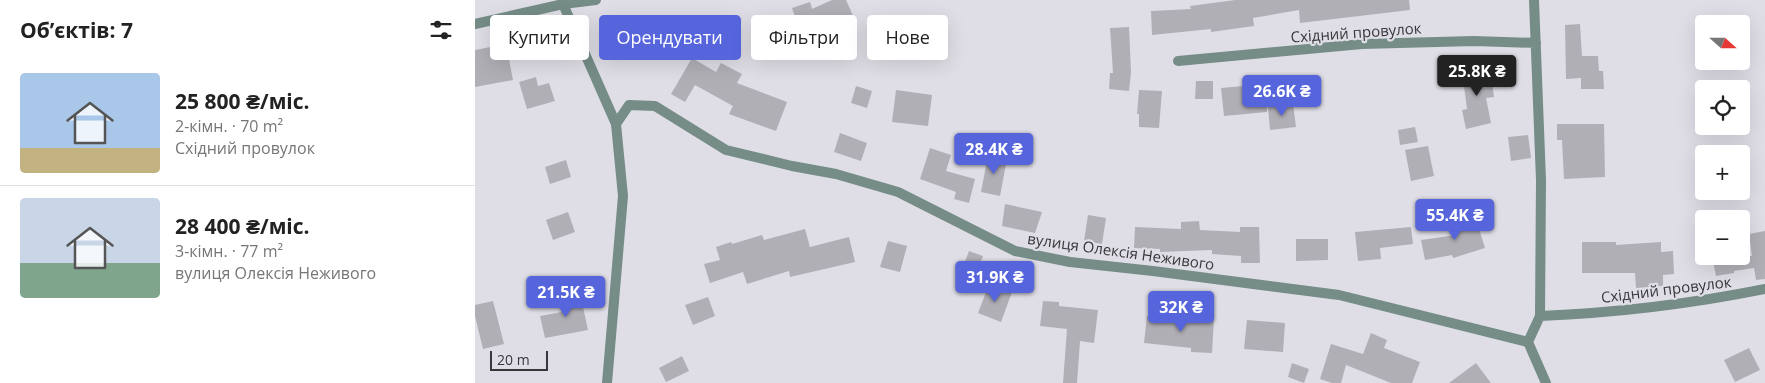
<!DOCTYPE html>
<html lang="uk">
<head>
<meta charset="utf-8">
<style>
	:root { --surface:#fff; --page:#f2f2f2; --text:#222; --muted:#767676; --line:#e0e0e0; --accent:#5665dc }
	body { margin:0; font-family:"Open Sans",sans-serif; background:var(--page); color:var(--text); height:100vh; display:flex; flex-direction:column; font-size:19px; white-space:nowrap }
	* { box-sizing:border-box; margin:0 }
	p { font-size:16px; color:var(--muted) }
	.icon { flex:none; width:28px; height:28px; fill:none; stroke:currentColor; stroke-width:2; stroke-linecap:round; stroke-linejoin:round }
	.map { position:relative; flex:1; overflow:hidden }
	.side { display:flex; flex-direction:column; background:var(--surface); width:475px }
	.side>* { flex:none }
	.hud { position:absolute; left:15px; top:15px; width:475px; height:45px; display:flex; gap:10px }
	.needle { width:32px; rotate:111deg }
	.controls { position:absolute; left:1220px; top:15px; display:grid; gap:10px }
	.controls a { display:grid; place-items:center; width:55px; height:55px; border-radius:5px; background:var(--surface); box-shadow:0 5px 20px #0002; font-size:25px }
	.scale { position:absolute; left:15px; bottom:12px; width:58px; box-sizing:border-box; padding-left:5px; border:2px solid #38373a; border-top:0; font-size:14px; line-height:18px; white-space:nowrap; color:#38373a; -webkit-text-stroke:4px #dfdee6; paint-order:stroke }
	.price { position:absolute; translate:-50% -42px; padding:0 11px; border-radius:5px; background:var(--accent); color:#fff; font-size:16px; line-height:32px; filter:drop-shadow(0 1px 2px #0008) }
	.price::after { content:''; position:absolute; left:50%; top:30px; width:15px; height:11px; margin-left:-8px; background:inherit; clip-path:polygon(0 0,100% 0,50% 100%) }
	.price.current { background:#222; color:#fff }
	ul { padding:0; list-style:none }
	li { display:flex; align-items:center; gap:15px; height:125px; padding:0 20px }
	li+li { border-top:1px solid var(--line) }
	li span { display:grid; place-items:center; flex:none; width:140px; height:100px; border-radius:5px; color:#555 }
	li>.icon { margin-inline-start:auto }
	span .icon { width:60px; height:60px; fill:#fffc; stroke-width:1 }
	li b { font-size:21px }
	h2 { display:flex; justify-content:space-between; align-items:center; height:60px; padding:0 20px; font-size:21px }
	.pill { padding:0 18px; border-radius:5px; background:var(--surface); box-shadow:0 5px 20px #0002; font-size:18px; line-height:45px }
	.pill.current { background:var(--accent); color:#fff }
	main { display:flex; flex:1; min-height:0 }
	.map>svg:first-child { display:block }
	.building { fill:#b0afb6 }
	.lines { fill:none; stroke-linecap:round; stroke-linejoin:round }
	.lane { stroke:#758c87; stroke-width:10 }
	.street { stroke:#758c87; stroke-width:10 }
	.labels { text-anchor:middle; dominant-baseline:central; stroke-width:4.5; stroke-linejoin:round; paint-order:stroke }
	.street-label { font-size:15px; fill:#38373a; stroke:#dfdee6 }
</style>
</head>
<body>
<main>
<section class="side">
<h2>Об’єктів: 7<svg class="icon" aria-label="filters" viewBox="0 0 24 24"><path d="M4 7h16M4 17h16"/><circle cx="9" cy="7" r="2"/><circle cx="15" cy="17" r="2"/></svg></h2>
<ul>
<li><span style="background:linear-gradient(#a9c7e8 75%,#c2b280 0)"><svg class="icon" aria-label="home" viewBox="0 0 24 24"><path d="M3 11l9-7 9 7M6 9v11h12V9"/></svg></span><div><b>25 800 ₴/міс.</b><p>2-кімн. · 70 m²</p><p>Східний провулок</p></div></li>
<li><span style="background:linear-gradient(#c9d6e8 65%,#7fa58c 0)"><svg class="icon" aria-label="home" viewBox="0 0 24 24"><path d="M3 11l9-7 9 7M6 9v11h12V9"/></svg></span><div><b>28 400 ₴/міс.</b><p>3-кімн. · 77 m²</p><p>вулиця Олексія Неживого</p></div></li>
</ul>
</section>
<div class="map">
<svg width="1290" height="383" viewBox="0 0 1290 383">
	<rect width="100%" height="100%" fill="#dfdee6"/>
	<path class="building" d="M357 0H371L380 20 360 29 354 17 324 29 317 8 335 2 337 9Z
		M760 0H934L935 10 825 23 824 10 778 18 779 26 736 32V29L677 35 676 11 716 9 715 6Z
		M1105 24 1107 56H1123L1124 71H1128L1129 89H1106V78L1091 79 1090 25Z
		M654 27 656 72 654 91 634 89 635 73H638L635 28Z
		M31 44 38 80 0 87V50Z
		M217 58 241 72 246 63 267 74 262 83 312 102 301 131 254 114 258 106 220 85 210 102 196 94Z
		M1015 67 1019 97 1011 98 1016 123 991 129 987 110 992 109 987 71Z
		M61 77 63 86 74 83 80 101 52 109 44 82Z
		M721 81H738V99H720Z
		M791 84 792 112 749 116 746 88Z
		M381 86 397 91 392 108 376 103Z
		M421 90 457 95 453 126 417 122Z
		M664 90 687 91 684 128 664 127V114H662Z
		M818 104 821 127 795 130 793 107Z
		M1082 124H1129L1130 177 1089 179 1087 140H1082Z
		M940 127 943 142 925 145 923 130Z
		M365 133 392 143 386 161 359 152Z
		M1053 135 1056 158 1036 161 1033 137Z
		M953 146 959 176 936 181 930 150Z
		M455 148 476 155 471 171 500 179 494 203 479 199 481 192 445 179Z
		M513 155 532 159 525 196 506 192Z
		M91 160 96 177 75 184 70 167Z
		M530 204 567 212 560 233 527 226Z
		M93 212 100 232 78 240 71 220Z
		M613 215 631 218 627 244 609 241Z
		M1000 216 1010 248 978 258 977 255 950 260 946 240 981 235 978 223Z
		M724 221 725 230 765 232V227H784L785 263H766V256L737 254V250L685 252V249L659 248 660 227 706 229V222Z
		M936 227 938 244 905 248 906 259 883 261 880 232Z
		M330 229 335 247 374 237 380 262 315 277 314 271 272 284 268 272 235 283 229 264 245 260 241 247 256 242 257 244 287 235 289 240Z
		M1290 231V279L1281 280 1279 268 1259 271V273L1241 276 1237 256H1277L1274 234Z
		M821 239H853V260L821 261Z
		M413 241 432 246 425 272 405 267Z
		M1107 242H1141V245L1186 242V252L1198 251 1199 274 1188 275V286L1161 288 1160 273H1107Z
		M494 251 508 256 495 290 481 285Z
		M514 284 537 292 526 322 503 313Z
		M105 293 113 330 70 338 65 316 87 312 84 298Z
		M233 297 240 316 218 325 210 305Z
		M18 301 29 344 8 349 0 316V305Z
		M568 301 584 302V306L623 310 619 343 605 341 602 383H588L592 329 565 326Z
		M700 315 739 318 737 353 716 352V348L669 343 672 316 699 319Z
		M772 320 810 323 808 352 769 349Z
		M896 333 912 340 909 348 945 362 937 383H916L871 365 866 383H857L845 379 856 344 888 354Z
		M1274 348 1285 370 1260 382 1249 360Z
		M207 356 214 371 191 382 184 368Z
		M817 363 834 369 829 383 813 377Z
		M1001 363 1016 383H974Z"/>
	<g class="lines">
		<path class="lane" d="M88 4 141 124"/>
		<path class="street" d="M1059 0 1066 180 1065 316 1053 342 1071 383
			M0 24 88 4 121 0
			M703 61 887 44 999 41 1061 43
			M1065 316C1141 313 1216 304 1290 289
			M132 383 148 196 141 124 154 105 180 106 251 150 317 166 361 174 423 192 540 251 595 262 678 271 864 295 1053 342"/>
	</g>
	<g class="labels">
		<g class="street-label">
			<text transform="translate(881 32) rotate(-4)">Східний провулок</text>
			<text transform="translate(646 251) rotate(8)">вулиця Олексія Неживого</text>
			<text transform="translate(1191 289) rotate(-7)">Східний провулок</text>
		</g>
	</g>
</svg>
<div class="controls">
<a><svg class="needle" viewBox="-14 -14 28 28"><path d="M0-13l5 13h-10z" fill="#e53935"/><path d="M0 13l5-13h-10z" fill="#767676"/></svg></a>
<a><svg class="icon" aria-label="locate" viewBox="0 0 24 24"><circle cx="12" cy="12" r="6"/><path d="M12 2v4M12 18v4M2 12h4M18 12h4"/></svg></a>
<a>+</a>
<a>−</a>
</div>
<div class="scale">20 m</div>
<b class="price current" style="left:1002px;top:97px">25.8K ₴</b>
<b class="price" style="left:807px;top:117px">26.6K ₴</b>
<b class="price" style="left:519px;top:175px">28.4K ₴</b>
<b class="price" style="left:980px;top:241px">55.4K ₴</b>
<b class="price" style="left:520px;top:303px">31.9K ₴</b>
<b class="price" style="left:91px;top:318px">21.5K ₴</b>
<b class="price" style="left:706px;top:333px">32K ₴</b>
<div class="hud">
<a class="pill">Купити</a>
<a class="pill current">Орендувати</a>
<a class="pill">Фільтри</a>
<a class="pill">Нове</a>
</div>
</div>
</main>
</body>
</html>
